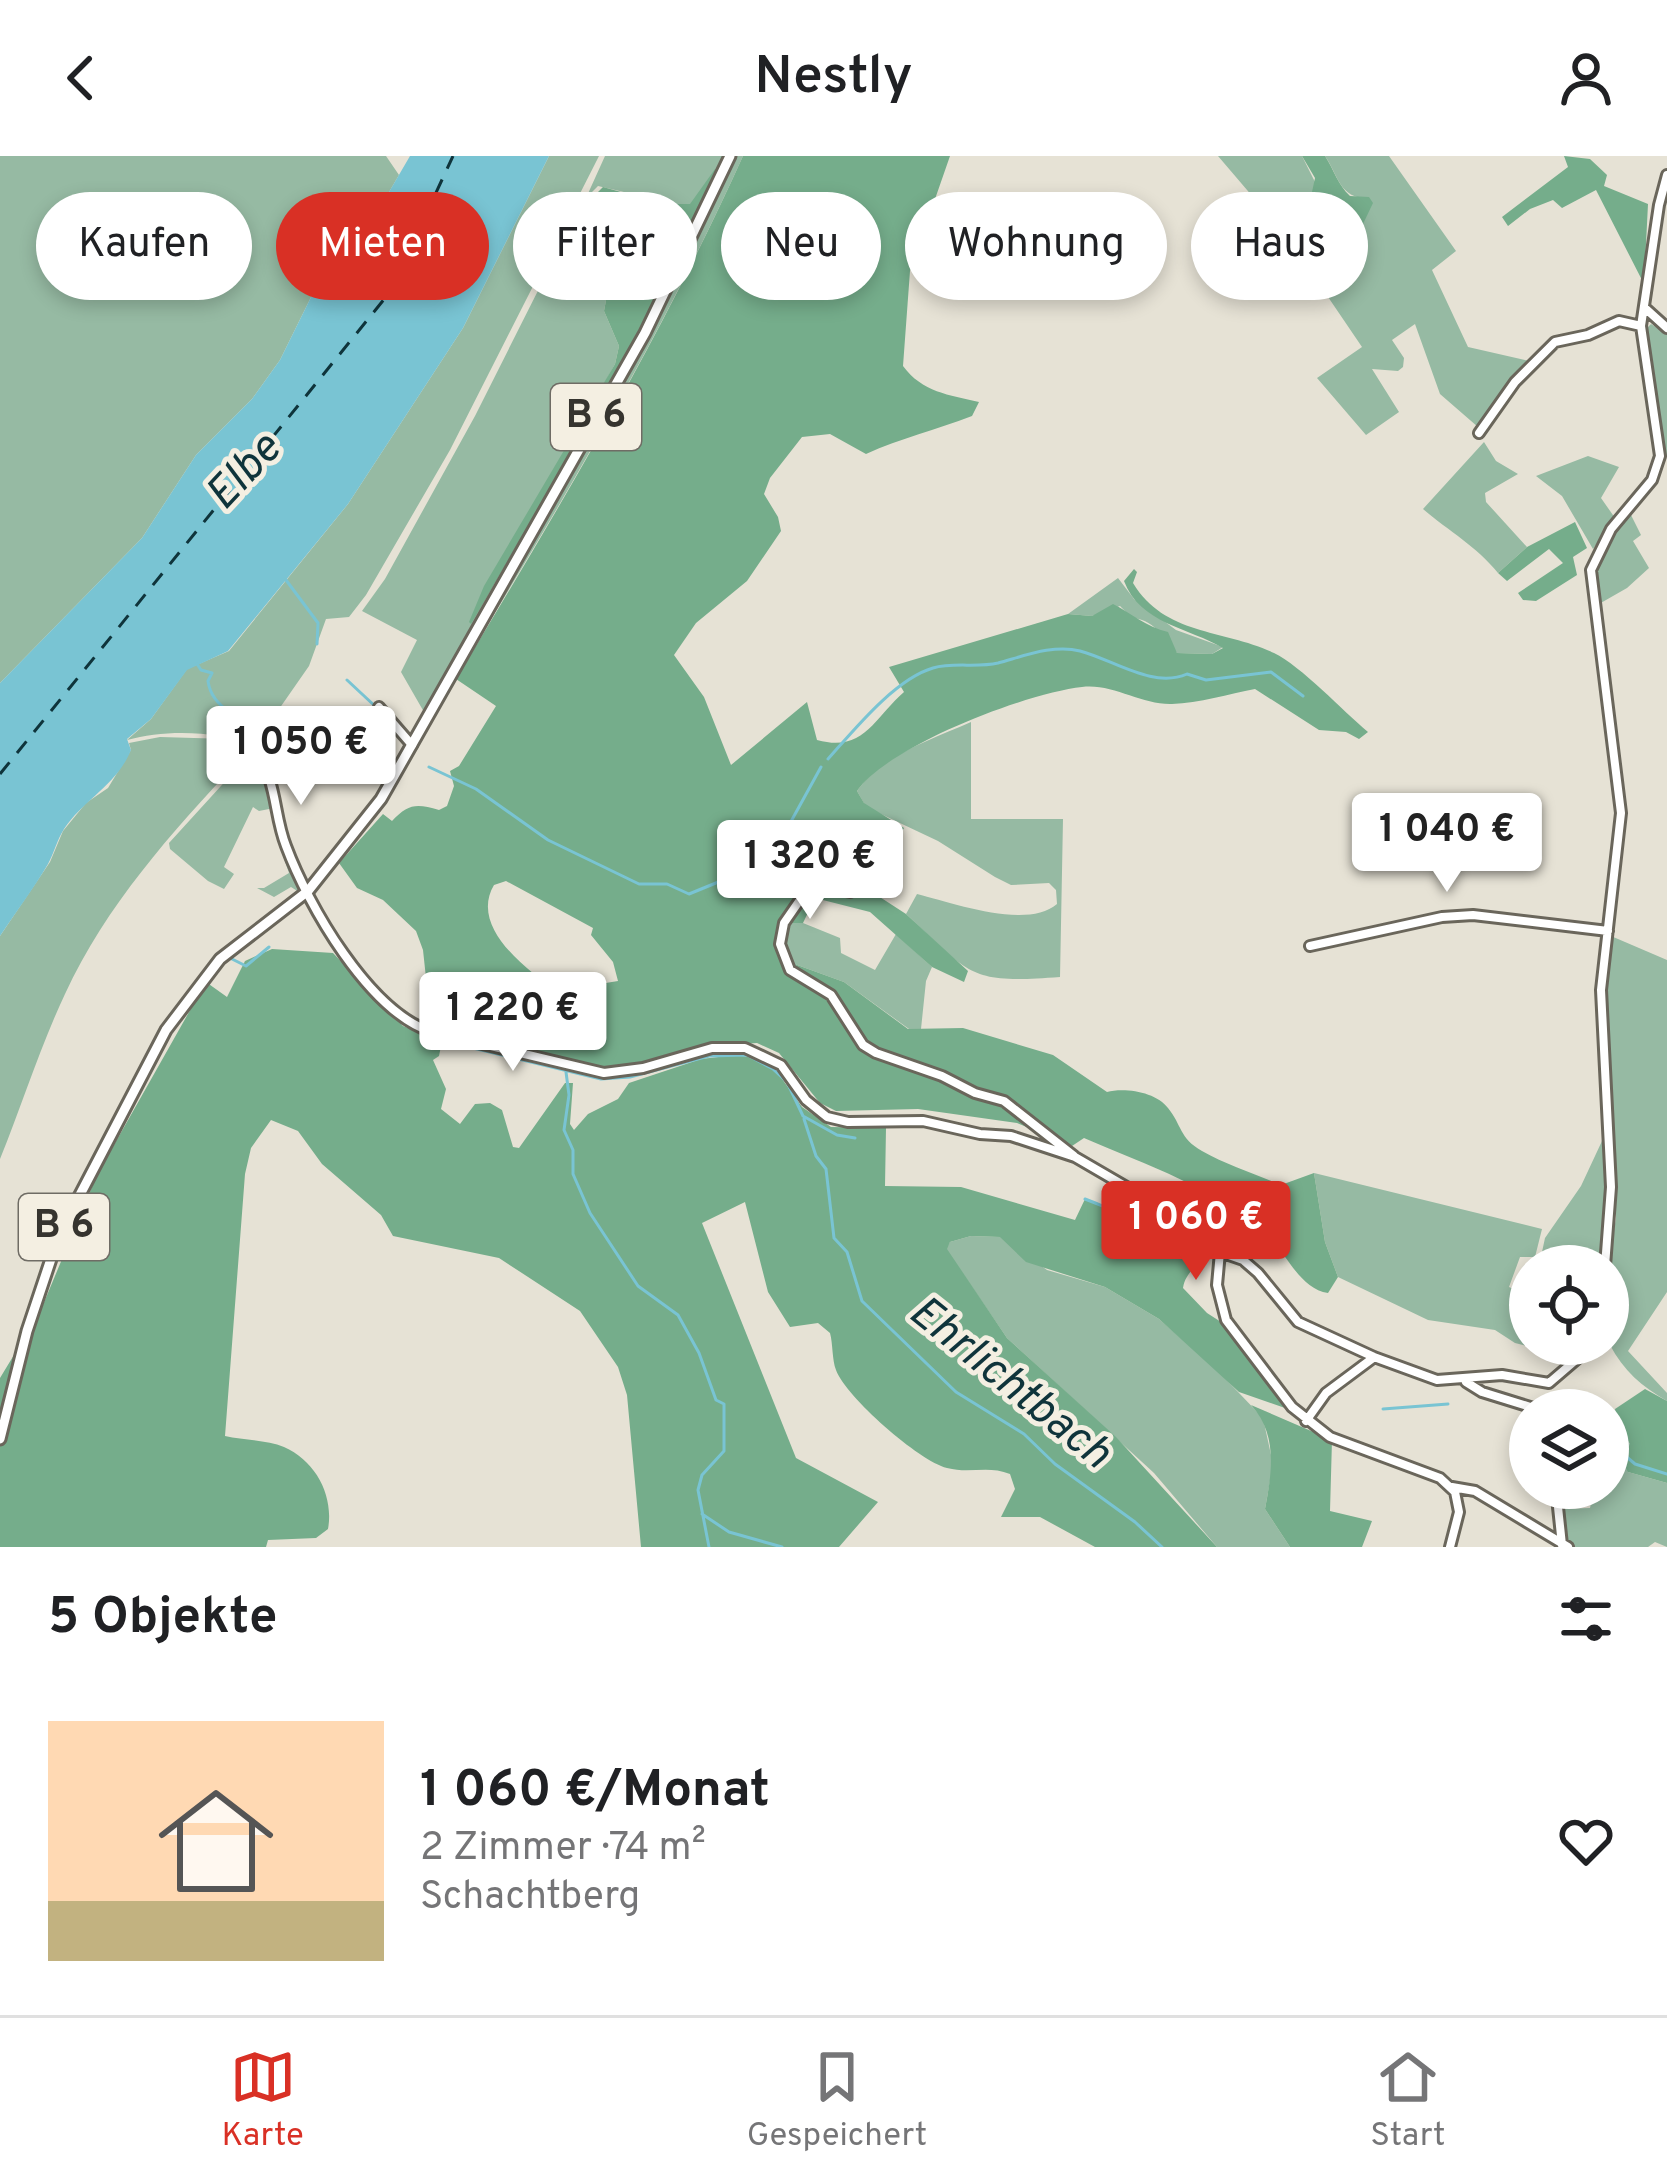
<!DOCTYPE html>
<html lang="de">
<head>
<meta charset="utf-8">
<style>
	:root { --surface:#fff; --page:#f6f6f6; --text:#202124; --muted:#757577; --line:#e0e0e0; --accent:#d93025 }
	body { margin:0; font-family:Overpass,sans-serif; background:var(--page); color:var(--text); height:100vh; display:flex; flex-direction:column; font-size:45px; white-space:nowrap }
	* { box-sizing:border-box; margin:0 }
	p { font-size:39px; color:var(--muted) }
	.icon { flex:none; width:66px; height:66px; fill:none; stroke:currentColor; stroke-width:2; stroke-linecap:round; stroke-linejoin:round }
	.map { position:relative; height:1391px; overflow:hidden }
	.side { display:flex; flex-direction:column; background:var(--surface); flex:1 }
	.side>* { flex:none }
	.hud { position:absolute; left:36px; top:36px; width:1596px; height:108px; display:flex; gap:24px }
	.tools { position:absolute; left:1509px; top:1089px; display:grid; gap:24px }
	.tools a { display:grid; place-items:center; width:120px; height:120px; border-radius:50%; background:var(--surface); box-shadow:0 6px 18px #0003; font-size:60px }
	.price { position:absolute; translate:-50% -102px; padding:0 27px; border-radius:12px; background:#fff; color:#222; font-size:39px; line-height:78px; filter:drop-shadow(0 3px 6px #0008) }
	.price::after { content:''; position:absolute; left:50%; top:72px; width:36px; height:27px; margin-left:-18px; background:inherit; clip-path:polygon(0 0,100% 0,50% 100%) }
	.price.on { background:var(--accent); color:#fff }
	ul { padding:0; list-style:none }
	li { display:flex; align-items:center; gap:36px; height:300px; padding:0 48px }
	li+li { border-top:3px solid var(--line) }
	li span { display:grid; place-items:center; flex:none; width:336px; height:240px; border-radius:0px; color:#555 }
	li>.icon { margin-inline-start:auto }
	span .icon { width:144px; height:144px; fill:#fffc; stroke-width:1 }
	li b { font-size:51px }
	h2 { display:flex; justify-content:space-between; align-items:center; height:144px; padding:0 48px; font-size:51px }
	.tag { padding:0 42px; border-radius:54px; background:var(--surface); box-shadow:0 6px 18px #0003; font-size:42px; line-height:108px }
	.tag.on { background:var(--accent); color:#fff }
	header { display:flex; justify-content:space-between; align-items:center; height:156px; padding:0 48px; background:var(--surface); font-size:54px; font-weight:600 }
	.tab-bar { display:flex; justify-content:space-around; align-items:center; height:168px; border-top:3px solid var(--line); background:var(--surface); font-size:33px; color:var(--muted) }
	.tab-bar a { display:grid; justify-items:center; gap:6px }
	.tab-bar .on { color:var(--accent) }
	.map>svg:first-child { display:block }
	.green { fill:#96baa3 }
	.forest { fill:#75ad8b; fill-rule:evenodd }
	.water { fill:#79c4d3 }
	.lines { fill:none; stroke-linecap:round; stroke-linejoin:round }
	.stream { stroke:#79c4d3; stroke-width:3 }
	.ferry { stroke:#0f343b; stroke-width:3; stroke-dasharray:15 12; stroke-linecap:butt }
	.minor-casing { stroke:#6a665b; stroke-width:14 }
	.major-casing { stroke:#6a665b; stroke-width:15 }
	.minor { stroke:#fff; stroke-width:8 }
	.major { stroke:#fff; stroke-width:9 }
	.labels { text-anchor:middle; dominant-baseline:central; stroke-width:10; stroke-linejoin:round; paint-order:stroke }
	.shield { fill:#f4efe2; stroke:#6f6c65; stroke-width:3 }
	.shield-label { font-size:39px; font-weight:bold; fill:#36342f }
	.water-label { font-size:45px; font-style:italic; fill:#0f343b; stroke:#f4efe2 }
</style>
</head>
<body>
<header><svg class="icon" aria-label="back" viewBox="0 0 24 24"><path d="M15 5l-7 7 7 7"/></svg>Nestly<svg class="icon" aria-label="person" viewBox="0 0 24 24"><circle cx="12" cy="8" r="4"/><path d="M4 21q1-7 8-7t8 7"/></svg></header>
<div class="map">
<svg width="1667" height="1391" viewBox="0 0 1667 1391">
	<rect width="100%" height="100%" fill="#e6e2d5"/>
	<path class="green" d="M0 0H386L399 19 358 89 316 131 280 204 252 243 196 299 142 382 0 527Z
		M549 0H599L450 294 366 439 349 461 326 463 309 510 254 589C217 575 166 573 127 584L151 563 187 513 229 495 348 348 463 172Z
		M605 0H726L718 17 691 48 680 49 598 30 586 42Z
		M735 0H743C659 186 554 359 449 533L643 189Z
		M1218 0H1302L1325 46 1335 48 1362 42C1339 39 1337 17 1325 0H1389L1456 95 1432 114 1468 191 1529 205 1478 271 1440 238 1415 168 1392 184 1404 202 1403 211 1398 215 1372 213 1399 256 1366 279 1317 222 1362 191 1288 82Z
		M564 83 611 96 614 101 604 155 619 190 615 208 424 556 401 516 417 484 362 455 385 423 475 260Z
		M1651 168 1667 178V301L1662 298 1643 176Z
		M1484 286 1496 305 1518 318 1485 337 1486 346 1527 391 1498 417C1476 390 1450 376 1423 353Z
		M1588 300 1619 311 1601 342 1615 362 1593 393 1562 340 1536 320Z
		M1630 357 1641 379 1633 385 1649 412 1627 432 1599 448C1591 412 1604 383 1630 357Z
		M1118 422 1134 443 1176 474 1223 491 1212 498 1177 497C1167 482 1150 462 1132 462L1120 450 1092 460 1068 458Z
		M971 566V663H1063L1060 821C967 828 972 819 906 758L917 738C953 747 1027 774 1057 748L1056 734 1049 727 1011 729 995 721 938 685 866 651 857 635C883 598 931 584 971 566Z
		M160 581 228 583 249 594C179 668 108 745 65 838 40 891 22 949 0 1003V780L50 706 63 675 86 647 108 632 131 594 129 587Z
		M249 599H254L274 645 282 694 299 736 291 731 274 741 257 732H264L289 717 277 682 274 652 259 655 253 651 224 711 234 718 224 733 208 725 170 693 169 687 241 608 247 616 252 612 247 604Z
		M787 767H803L840 782 841 797 875 814 896 778 932 811 926 825 921 873H909L844 826 789 806 784 792Z
		M1611 780 1667 804V1136L1628 1195 1667 1237V1245C1642 1231 1623 1214 1610 1189L1598 1193 1590 1189 1608 1188V1110L1616 1062 1604 891Z
		M1606 984 1607 1055 1599 1104 1594 1103 1590 1110H1539L1545 1082 1581 1030 1602 985Z
		M1314 1017 1542 1073 1535 1101H1520L1509 1131 1530 1140V1188H1550L1548 1195 1515 1187 1495 1174 1428 1164 1338 1121 1325 1086Z
		M971 1080 1001 1081 1047 1114 1105 1131 1159 1163 1216 1213 1263 1262 1273 1308 1265 1353 1290 1391H1217L1154 1317 1007 1182 946 1093 950 1086Z
		M1615 1253 1618 1270 1630 1288 1628 1316 1667 1327V1391L1655 1386 1648 1391H1570L1566 1388 1563 1353 1590 1352 1595 1332H1608V1281Z"/>
	<path class="forest" d="M743 0H950L910 115 903 210C922 236 949 239 979 246L972 260C936 274 901 282 866 298L830 278 802 281 770 322 764 338 778 361 781 375 747 425 696 467 674 499 704 541 731 609 807 546 817 584C864 597 874 562 904 536L889 511 1068 458 1092 460 1113 448C1131 457 1146 471 1168 476L1177 497 1212 498 1223 492C1190 472 1140 468 1124 425L1134 413 1137 416 1133 427C1165 480 1224 473 1274 497 1301 510 1343 555 1368 576L1359 583 1346 576 1319 574 1255 533C1229 538 1199 547 1172 548 1142 549 1112 527 1082 531 1026 537 888 590 857 635L864 647 904 672 869 734 906 758 968 815 964 826 932 811 870 756 815 742 803 767H787L784 792 789 806 844 826 908 873 963 872 1053 899 1107 936C1124 931 1157 936 1168 952 1182 969 1179 982 1202 995 1227 1009 1255 1018 1281 1029L1314 1017 1325 1086 1338 1121 1328 1137C1300 1133 1287 1098 1268 1080 1217 1032 1146 1009 1084 982L1072 990 1017 967 918 953 836 955 820 947 779 897 757 887 709 890 608 914 464 879 469 863 426 822 423 794 416 775 383 744 357 732 339 707 383 658 392 665C408 648 416 647 439 654L447 650 454 630 450 615 459 610 496 550 456 523C559 352 661 182 743 0ZM506 725 593 772 591 779 613 806 618 825 557 835C527 814 469 771 494 729Z
		M1302 0H1325C1334 14 1338 29 1350 40L1369 41 1373 47 1363 68 1353 71 1335 48 1312 36 1315 22Z
		M1564 0 1590 3 1607 19 1604 30 1648 48 1644 128 1596 34 1562 52 1553 44 1530 53 1508 70 1502 61 1568 11Z
		M715 13 718 17 621 211 471 468 469 466 484 430 615 208 619 190 604 155 614 101 611 96 569 84 584 50 603 31 664 48H690Z
		M1575 366 1587 392 1573 401 1577 419 1536 445 1523 444 1518 437 1563 407 1549 393 1507 425 1498 417 1527 391Z
		M272 793 333 797 403 870 442 885 439 900 433 904 446 933 441 953 460 968 475 948 490 947 502 954 513 991 519 992 565 927H573L570 968 574 974 588 958 618 943 629 927 701 903 736 899 757 902 775 913 802 951 831 971 886 972 885 1030 961 1031 1075 1064 1085 1043 1120 1057 1129 1038 1187 1067C1187 1079 1199 1093 1196 1105 1192 1117 1185 1119 1183 1132L1207 1157 1221 1166 1285 1252 1239 1236 1159 1163 1105 1131 1026 1106 1000 1081 971 1080 950 1086 947 1093 1007 1182 1116 1281 1217 1391H1095L1040 1361H1001L1015 1333 1010 1318C988 1309 970 1318 947 1312 919 1305 846 1241 836 1214 832 1204 833 1188 830 1177L818 1167 790 1171 768 1136 745 1046 702 1067 796 1302 878 1346 839 1391H641L627 1239 618 1211 580 1155 499 1102 393 1080 381 1059 322 1008 298 975 271 964 251 992 245 1018 225 1280C243 1284 267 1284 284 1291 316 1305 334 1340 328 1373L316 1382 268 1384 266 1391H0V1222L40 1156 97 1019 206 826 227 841 245 805Z
		M1645 1233 1667 1245V1327L1628 1316 1622 1304 1630 1288 1618 1270 1615 1253Z
		M1251 1249 1332 1284 1330 1355 1372 1365 1362 1391H1290L1265 1353C1272 1316 1278 1278 1251 1249Z"/>
	<path class="water" d="M410 0H549L463 172 348 348 228 495 187 514 151 563 127 583 131 594C117 629 84 643 64 673 57 684 54 697 48 708 34 732 16 756 0 780V527L142 382 196 299 252 243 280 204 316 131 358 89Z"/>
	<g class="lines">
		<path class="stream" d="M286 424 318 467 317 488
			M197 508 201 514 212 517 208 525C212 555 243 556 252 589
			M347 524 377 552
			M828 603C854 574 895 523 933 512 953 506 977 512 998 507 1024 500 1054 488 1080 495 1114 504 1153 533 1187 518L1206 524 1271 516 1303 540
			M429 611 476 633 548 684 639 728H667L689 738 733 720 783 680 821 611
			M232 803 246 810 269 791
			M440 884 601 923 630 921 709 900 747 899 773 913 787 926 803 960 837 979 855 982
			M566 916 569 939 564 974 573 994V1018L590 1057 638 1130 678 1159 699 1197 716 1244 724 1248V1295L702 1319 698 1334 709 1391
			M804 963 816 1000 826 1013 834 1082 847 1096 862 1145 956 1236 1024 1278 1055 1308 1135 1366 1162 1391
			M1085 1043C1127 1060 1151 1066 1184 1100
			M1383 1253 1448 1248
			M1608 1285 1635 1308 1667 1318
			M702 1358 729 1376 782 1391"/>
		<path class="ferry" d="M0 618 390 136 453 0"/>
		<defs>
			<path id="minor" d="M1646 153 1667 172
				M1479 277 1515 226 1555 186 1588 179 1619 165 1641 170
				M379 551 412 589
				M254 593C278 625 273 657 286 690 308 749 369 856 432 876L604 917 643 912 712 892H745L781 909 806 944 827 961 848 966 923 965 980 978 1011 980 1075 1001 1130 1033 1172 1047 1192 1060 1214 1086 1220 1096 1217 1129 1226 1164 1292 1251 1330 1281 1440 1322 1455 1336 1459 1356 1450 1391
				M850 736 822 730 802 741 784 767 780 788 790 814 831 839 863 889 876 897 942 920 975 937 1004 945 1074 1000
				M1310 790 1442 761 1473 759 1608 775
				M1220 1096 1243 1104 1258 1117 1298 1166 1374 1201 1437 1224 1502 1219 1549 1227 1577 1203 1584 1188
				M1605 1110 1611 1031 1601 834 1621 657 1591 414 1611 373 1652 324 1660 300 1641 170 1659 49 1667 19
				M1466 1226 1482 1236 1540 1254
				M1306 1265 1326 1237 1373 1202
				M1452 1331 1475 1335 1568 1391
				M1556 1332 1562 1389"/>
			<path id="major" d="M0 1283 27 1175 59 1079 166 874 220 803 308 735 381 643 645 177 730 0"/>
		</defs>
		<use href="#minor" class="minor-casing"/>
		<use href="#major" class="major-casing"/>
		<use href="#minor" class="minor"/>
		<use href="#major" class="major"/>
	</g>
	<g class="labels">
		<g class="shield">
			<rect x="551" y="228" width="90" height="66" rx="9"/>
			<rect x="19" y="1038" width="90" height="66" rx="9"/>
		</g>
		<g class="shield-label">
			<text x="596" y="261">B 6</text>
			<text x="64" y="1071">B 6</text>
		</g>
		<g class="water-label">
			<text transform="translate(245 317) rotate(-47)">Elbe</text>
			<text transform="translate(1009 1228) rotate(39)">Ehrlichtbach</text>
		</g>
	</g>
</svg>
<div class="tools">
<a><svg class="icon" aria-label="locate" viewBox="0 0 24 24"><circle cx="12" cy="12" r="6"/><path d="M12 2v4M12 18v4M2 12h4M18 12h4"/></svg></a>
<a><svg class="icon" aria-label="layers" viewBox="0 0 24 24"><path d="M12 4l9 5-9 5-9-5zM3 14l9 5 9-5"/></svg></a>
</div>
<b class="price" style="left:301px;top:652px">1 050 €</b>
<b class="price" style="left:1447px;top:739px">1 040 €</b>
<b class="price" style="left:810px;top:766px">1 320 €</b>
<b class="price" style="left:513px;top:918px">1 220 €</b>
<b class="price on" style="left:1196px;top:1127px">1 060 €</b>
<div class="hud">
<a class="tag">Kaufen</a>
<a class="tag on">Mieten</a>
<a class="tag">Filter</a>
<a class="tag">Neu</a>
<a class="tag">Wohnung</a>
<a class="tag">Haus</a>
</div>
</div>
<section class="side">
<h2>5 Objekte<svg class="icon" aria-label="filters" viewBox="0 0 24 24"><path d="M4 7h16M4 17h16"/><circle cx="9" cy="7" r="2"/><circle cx="15" cy="17" r="2"/></svg></h2>
<ul>
<li><span style="background:linear-gradient(#ffd9b3 75%,#c2b280 0)"><svg class="icon" aria-label="home" viewBox="0 0 24 24"><path d="M3 11l9-7 9 7M6 9v11h12V9"/></svg></span><div><b>1 060 €/Monat</b><p>2 Zimmer · 74 m²</p><p>Schachtberg</p></div><svg class="icon" aria-label="heart" viewBox="0 0 24 24"><path d="M12 20l-8-8c-3-5 5-10 8-4 3-6 11-1 8 4z"/></svg></li>
</ul>
</section>
<nav class="tab-bar">
<a class="on"><svg class="icon" aria-label="map" viewBox="0 0 24 24"><path d="M3 6l6-2 6 2 6-2v14l-6 2-6-2-6 2zM9 4v14M15 6v14"/></svg>Karte</a>
<a><svg class="icon" aria-label="saved" viewBox="0 0 24 24"><path d="M7 4h10v16l-5-4-5 4z"/></svg>Gespeichert</a>
<a><svg class="icon" aria-label="home" viewBox="0 0 24 24"><path d="M3 11l9-7 9 7M6 9v11h12V9"/></svg>Start</a>
</nav>
</body>
</html>
